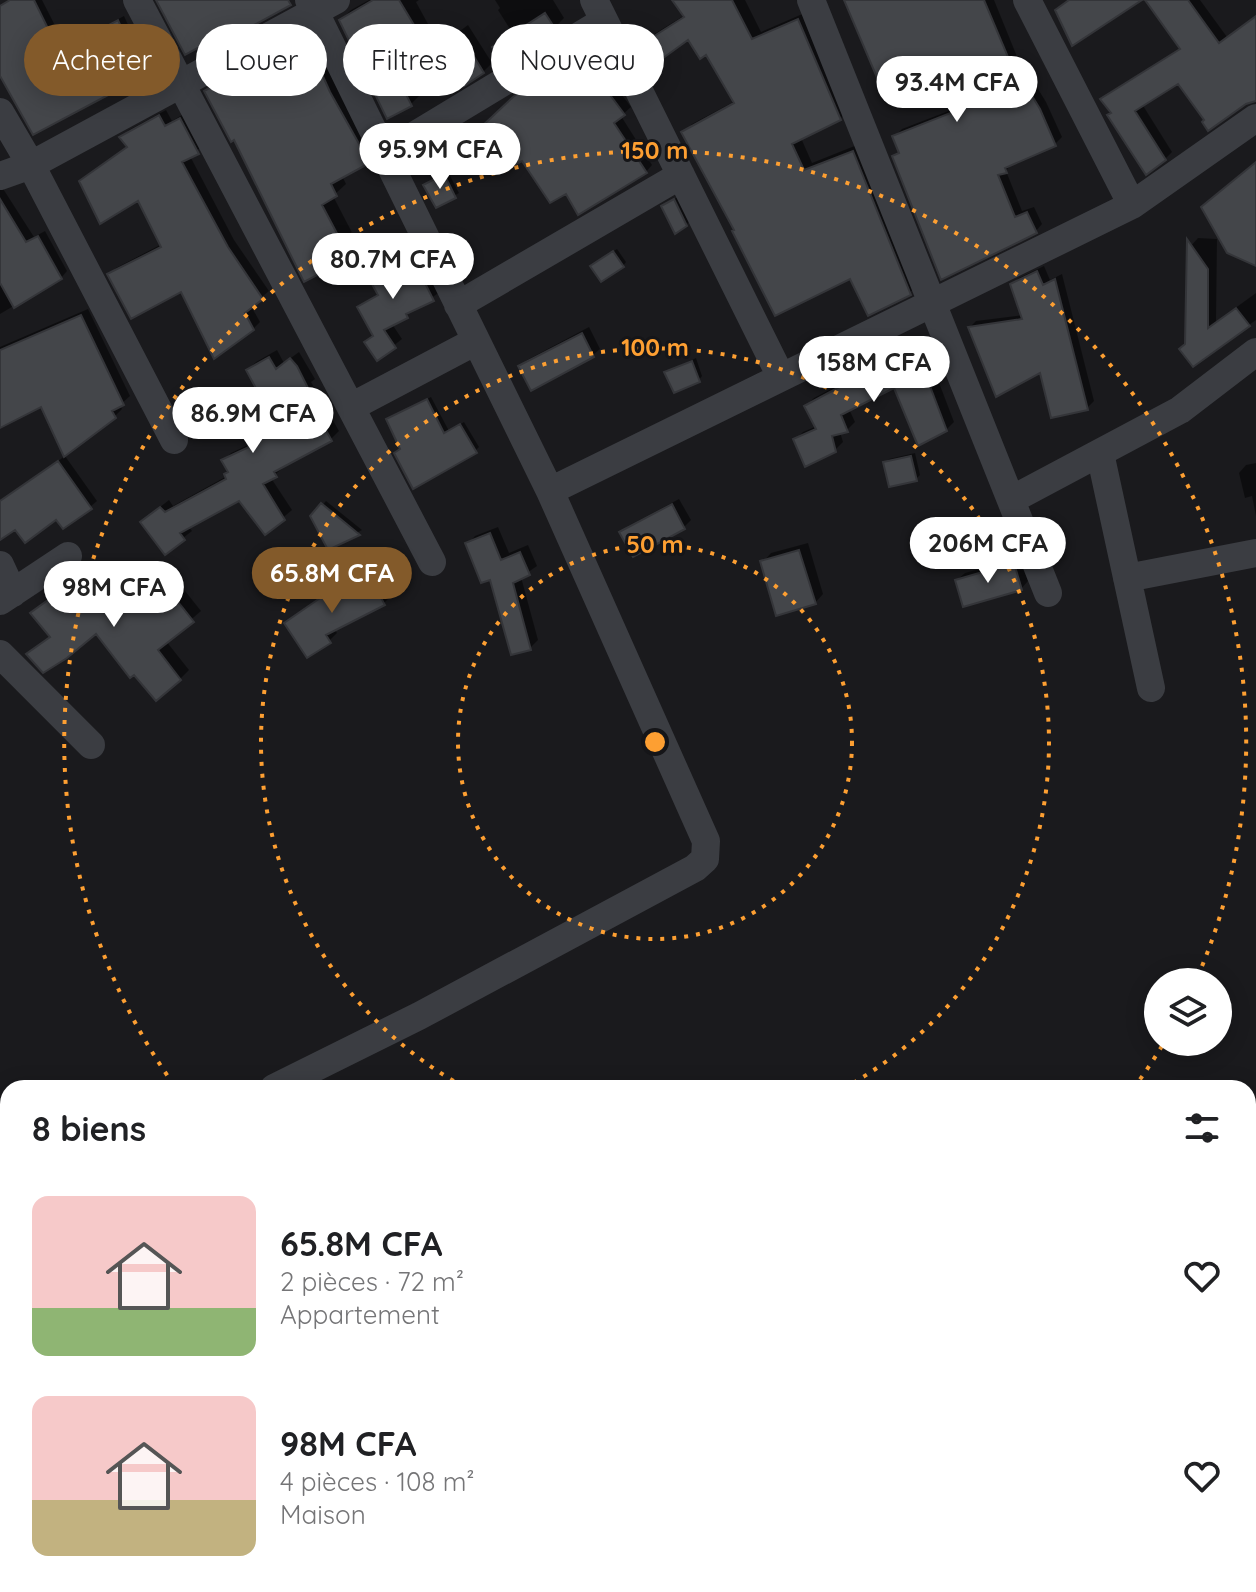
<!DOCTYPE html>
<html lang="fr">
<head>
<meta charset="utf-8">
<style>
	:root { --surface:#fff; --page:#f2f2f2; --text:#202124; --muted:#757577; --accent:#835a2a }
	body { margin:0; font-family:Quicksand,sans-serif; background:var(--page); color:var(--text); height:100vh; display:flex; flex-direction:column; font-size:30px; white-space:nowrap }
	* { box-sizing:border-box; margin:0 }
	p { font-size:26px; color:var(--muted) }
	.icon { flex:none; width:44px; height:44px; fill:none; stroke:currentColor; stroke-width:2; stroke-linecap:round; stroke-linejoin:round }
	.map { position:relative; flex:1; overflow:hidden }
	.sheet { position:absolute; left:0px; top:1080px; width:1256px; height:512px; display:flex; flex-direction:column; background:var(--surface); border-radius:24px 24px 0 0; box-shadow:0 4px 20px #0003 }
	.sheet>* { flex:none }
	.banner { position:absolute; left:24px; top:24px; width:800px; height:72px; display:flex; gap:16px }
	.tools { position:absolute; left:1144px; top:968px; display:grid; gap:16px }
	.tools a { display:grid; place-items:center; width:88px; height:88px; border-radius:50%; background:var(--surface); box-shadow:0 4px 20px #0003; font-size:40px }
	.price { position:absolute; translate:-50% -68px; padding:0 18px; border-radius:28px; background:#fff; color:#222; font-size:26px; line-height:52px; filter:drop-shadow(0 2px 4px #0008) }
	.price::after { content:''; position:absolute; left:50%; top:48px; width:24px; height:18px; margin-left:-12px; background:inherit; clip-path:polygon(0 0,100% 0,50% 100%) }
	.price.active { background:var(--accent); color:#fff }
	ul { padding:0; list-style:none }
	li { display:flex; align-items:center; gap:24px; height:200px; padding:0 32px }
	li span { display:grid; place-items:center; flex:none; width:224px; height:160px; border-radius:16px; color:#555 }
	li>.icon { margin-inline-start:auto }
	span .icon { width:96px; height:96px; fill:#fffc; stroke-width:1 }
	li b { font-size:34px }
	h2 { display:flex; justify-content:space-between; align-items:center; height:96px; padding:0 32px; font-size:34px }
	.pill { padding:0 28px; border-radius:36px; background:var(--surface); box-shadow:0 4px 20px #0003; font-size:28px; line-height:72px }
	.pill.active { background:var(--accent); color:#fff }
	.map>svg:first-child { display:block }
	.shadow { fill:#0007 }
	.building { fill:#44464a; stroke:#343539; stroke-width:2 }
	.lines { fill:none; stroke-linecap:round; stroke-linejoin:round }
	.minor { stroke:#3b3d42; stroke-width:28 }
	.ring { fill:none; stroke:#fd9f32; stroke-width:4; stroke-dasharray:4 8 }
	.centre { fill:#fd9f32; stroke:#151518; stroke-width:4 }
	.ring-label { font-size:24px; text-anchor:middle; font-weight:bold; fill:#fd9f32; stroke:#151518; stroke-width:6; stroke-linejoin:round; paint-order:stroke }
</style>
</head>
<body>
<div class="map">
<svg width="1256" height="1592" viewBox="0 0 1256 1592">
	<rect width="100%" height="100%" fill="#1a1a1d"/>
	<path class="shadow" d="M9 0H42L67 49 82 38 124 16 148 68 143 74 0 72V5Z
		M369 0H419L416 2 428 24 418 34 396 46 421 94 411 104 341 20 351 10Z
		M495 0H553L564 18 554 28 522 48 498 10 500 8Z
		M677 0H745L761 32 807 12 848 110 840 119 801 138 812 163 862 143 918 285 909 293 851 277 737 230 684 133 692 124 735 101 707 52 688 37 642 45 651 36 685 15Z
		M844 0H994L1020 64 1022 63 1046 102 1062 137 1055 144 1012 163 1006 171 1022 211 1034 207 1042 224 1036 231 894 157 900 150 895 136 902 129 977 100 963 59 902 68Z
		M1148 0H1200L1227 37 1256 17V99L1207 120 1179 81 1142 104 1172 152 1165 159 1113 112 1103 99 1110 92 1182 48Z
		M468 25 492 63 483 72 441 45Z
		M315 28 375 153 365 164 342 176 346 184 333 196 359 246 349 256 235 138 206 91 216 81Z
		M591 54 631 107 621 116 652 165 646 172 566 191 481 131 522 90 540 79 544 86Z
		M166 110 172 121 187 112 204 145 190 156 234 240 269 291 251 306 260 322 253 329 182 289 109 275 116 268 162 244 139 198 81 181 129 146 122 137 129 130Z
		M448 172 459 193 437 206 425 185Z
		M0 184 34 237 45 231 67 271 61 278 0 314Z
		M678 197 690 221 686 225 668 203Z
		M1198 238 1217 239 1216 322 1256 293V320L1193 365 1187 343 1189 248Z
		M418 248 440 292 392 324 402 339 378 358 367 342 375 334 360 307 379 293 370 275 377 268Z
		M617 249 626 262 623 266 597 262Z
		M1044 266 1050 280 1062 274 1094 401 1087 408 1042 370 970 327 976 321 1023 315 1012 285 1019 278Z
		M88 309 130 396 120 405 122 409 115 416 65 454 41 404 0 426V347Z
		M589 327 600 349 593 355 520 367 527 360Z
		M922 338 954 422 946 430 895 386 849 409 855 422 847 430 840 432 843 442 835 450 795 440 803 432 817 426 806 406 814 398 883 361 890 353Z
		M277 350 284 363 299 352 315 379 311 382 339 431 331 439 282 465 284 467 271 478 292 510 266 532 240 498 188 526 192 531 165 552 150 515 169 500 173 506 227 476 229 472 223 461 231 453 250 444 235 410 259 391 248 370 256 362Z
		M696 358 702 376 699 380 667 372Z
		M431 397 449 431 464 422 479 447 475 451 402 449 388 419Z
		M915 453 920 475 916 479 886 462 889 459Z
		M65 456 97 501 90 507 15 527 0 538V503Z
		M1256 463V516L1252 496 1245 498 1239 473 1246 465Z
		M679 499 691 520 684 527 633 554 622 532 628 526Z
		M326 501 362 530 329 548 313 516Z
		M498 527 509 553 528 545 537 566 521 577 538 640 530 648 491 577 468 544 475 536Z
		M808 543 823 594 815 603 763 562 771 553Z
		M1021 557 1028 581 1021 589 957 580 965 573Z
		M166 567 201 611 166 641 189 670 180 679 97 631 28 654 51 636 42 605 90 570 101 585 113 576 129 597Z
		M379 571 392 595 384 603 334 629 337 633 329 641 286 623 347 579 350 585Z
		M463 1584H506L509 1592H467Z
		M953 1584 961 1592H945Z"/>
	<path class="building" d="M10 0H34L60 53 74 43 118 20 144 76 33 135 0 76V6Z
		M156 0H288L291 5 230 38 227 32 185 55Z
		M373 0H399L420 35 386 55 412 106 387 119 339 20Z
		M672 0H732L752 39 798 19 841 120 792 144 804 170 853 151 911 295 868 316 850 279 775 316 732 231 734 230 681 132 734 103 706 55 700 59 688 40 655 64 640 45 684 17Z
		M844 0H984L1013 69 1015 68 1040 109 1056 146 1005 168 1007 173 998 175 1015 217 1027 212 1037 233 941 280 892 156 899 153 892 136 976 103 962 62 909 87 901 70 878 80Z
		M1069 0H1142L1072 46 1055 10Z
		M1145 0H1188L1219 43 1256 16V101L1246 104 1208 131 1202 122 1204 120 1178 84 1135 111 1166 160 1146 175 1107 115 1111 113 1100 99 1180 49Z
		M545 13 556 30 502 63 492 47Z
		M459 32 484 73 464 86 438 44Z
		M305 36 330 92 367 158 364 160 366 165 331 184 337 196 322 205 350 258 304 282 234 140 231 142 204 91Z
		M584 60 625 115 614 123 647 173 578 215 566 194 550 203 522 161 501 172 478 130 513 97 532 84 536 91Z
		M159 115 165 126 180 118 199 154 182 162 228 247 263 299 245 313 254 330 214 359 181 292 131 319 107 274 161 247 138 201 100 224 79 181 127 147 119 137Z
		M1256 162V266L1227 253 1201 207Z
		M444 174 456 198 436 208 423 185Z
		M0 199 26 242 38 236 62 279 14 308 0 283Z
		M674 199 687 226 675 234 661 206Z
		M1187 239 1208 269V328L1236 308 1250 326 1193 367 1179 349 1185 344Z
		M613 251 624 267 601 282 590 266Z
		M410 253 434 301 406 314 408 318 384 330 396 348 377 361 364 342 373 336 357 307 378 295 367 275Z
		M1037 271 1043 285 1055 279 1088 410 1051 418 1040 373 996 397 968 327 1022 319 1010 284Z
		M81 315 124 405 112 411 116 418 64 457 41 407 0 428V350Z
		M582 333 594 357 531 391 518 366Z
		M914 344 947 431 918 446 894 388 841 415 848 432 832 436 836 452 805 467 793 439 816 429 804 406 882 364 880 360Z
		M269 357 276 369 290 358 297 366 308 388 304 390 332 441 274 472 277 477 263 484 285 520 265 535 239 501 180 533 185 540 165 555 140 522 160 507 165 512 226 479 224 474 228 472 221 460 249 447 233 409 254 398 252 395 258 392 246 370Z
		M692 361 700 382 674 393 664 372Z
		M427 399 444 433 460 424 477 453 413 489 394 453 400 449 386 419Z
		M911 456 917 481 889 487 883 462Z
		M58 461 92 509 63 529 56 520 25 543 15 530 0 540V501Z
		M321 503 360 535 328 550 310 516Z
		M672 504 685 529 633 557 619 532Z
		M490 533 501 560 520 552 530 575 513 583 531 650 511 655 490 580 481 583 465 543Z
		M799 550 816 604 776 616 760 561Z
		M1014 563 1022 590 963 607 955 580Z
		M156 574 194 622 158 650 181 680 156 701 134 675 130 678 96 634 67 658 43 673 26 654 50 637 30 613 80 577 91 592 103 583 119 604Z
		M370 578 385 605 326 635 331 643 307 658 284 623 339 585 342 592Z"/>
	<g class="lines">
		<path class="minor" d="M137 0 432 562
			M594 0 781 377
			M811 0 1048 593
			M1027 0 1132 205
			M0 112 31 165 174 440
			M384 154 604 21
			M0 176 31 165 336 0
			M458 305 681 175
			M351 407 476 341
			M1100 453 1151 688
			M550 491 1132 205 1256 118
			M1011 500 1180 410 1256 352
			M0 565 13 593
			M1127 578 1256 553
			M0 601 68 556
			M0 654 91 745
			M274 1088 419 1016 695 868 705 859 706 841 550 491 309 0
			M0 1278 8 1266
			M150 1584 154 1592
			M350 1584 354 1592
			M579 1584 583 1592
			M1010 1584 1013 1592
			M802 1592 812 1584"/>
	</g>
	<g class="ring">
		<circle cx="655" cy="742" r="197"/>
		<path d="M464 1087A394 394 0 1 1 846 1087"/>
		<path d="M1162 1046A591 591 0 0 1 1136 1085M174 1085A591 591 0 1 1 1197 978"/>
	</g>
	<circle cx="655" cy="742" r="12" class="centre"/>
	<g class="ring-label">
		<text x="655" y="159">150 m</text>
		<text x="655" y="356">100 m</text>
		<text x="655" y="553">50 m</text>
	</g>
</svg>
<div class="tools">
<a><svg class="icon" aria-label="layers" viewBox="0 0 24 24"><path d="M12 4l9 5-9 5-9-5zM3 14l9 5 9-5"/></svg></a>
</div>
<b class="price" style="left:957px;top:124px">93.4M CFA</b>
<b class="price" style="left:440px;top:191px">95.9M CFA</b>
<b class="price" style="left:393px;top:301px">80.7M CFA</b>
<b class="price" style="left:874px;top:404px">158M CFA</b>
<b class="price" style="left:253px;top:455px">86.9M CFA</b>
<b class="price" style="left:988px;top:585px">206M CFA</b>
<b class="price active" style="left:332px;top:615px">65.8M CFA</b>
<b class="price" style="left:114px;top:629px">98M CFA</b>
<div class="banner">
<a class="pill active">Acheter</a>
<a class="pill">Louer</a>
<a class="pill">Filtres</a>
<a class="pill">Nouveau</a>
</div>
<section class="sheet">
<h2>8 biens<svg class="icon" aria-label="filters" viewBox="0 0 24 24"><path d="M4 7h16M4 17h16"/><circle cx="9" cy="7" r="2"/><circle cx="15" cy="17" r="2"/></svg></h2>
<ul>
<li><span style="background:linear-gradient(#f6c9c9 70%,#8fb573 0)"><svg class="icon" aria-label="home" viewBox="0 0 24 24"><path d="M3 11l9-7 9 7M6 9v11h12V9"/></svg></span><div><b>65.8M CFA</b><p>2 pièces · 72 m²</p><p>Appartement</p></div><svg class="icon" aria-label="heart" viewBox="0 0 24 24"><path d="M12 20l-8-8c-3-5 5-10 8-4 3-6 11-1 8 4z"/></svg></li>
<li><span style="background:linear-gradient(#f6c9c9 65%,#c2b280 0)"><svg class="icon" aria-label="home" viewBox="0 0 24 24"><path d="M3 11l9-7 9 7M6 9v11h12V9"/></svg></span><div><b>98M CFA</b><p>4 pièces · 108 m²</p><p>Maison</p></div><svg class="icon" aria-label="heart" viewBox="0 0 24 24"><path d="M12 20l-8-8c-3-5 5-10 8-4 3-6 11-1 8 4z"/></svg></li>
</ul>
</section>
</div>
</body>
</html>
